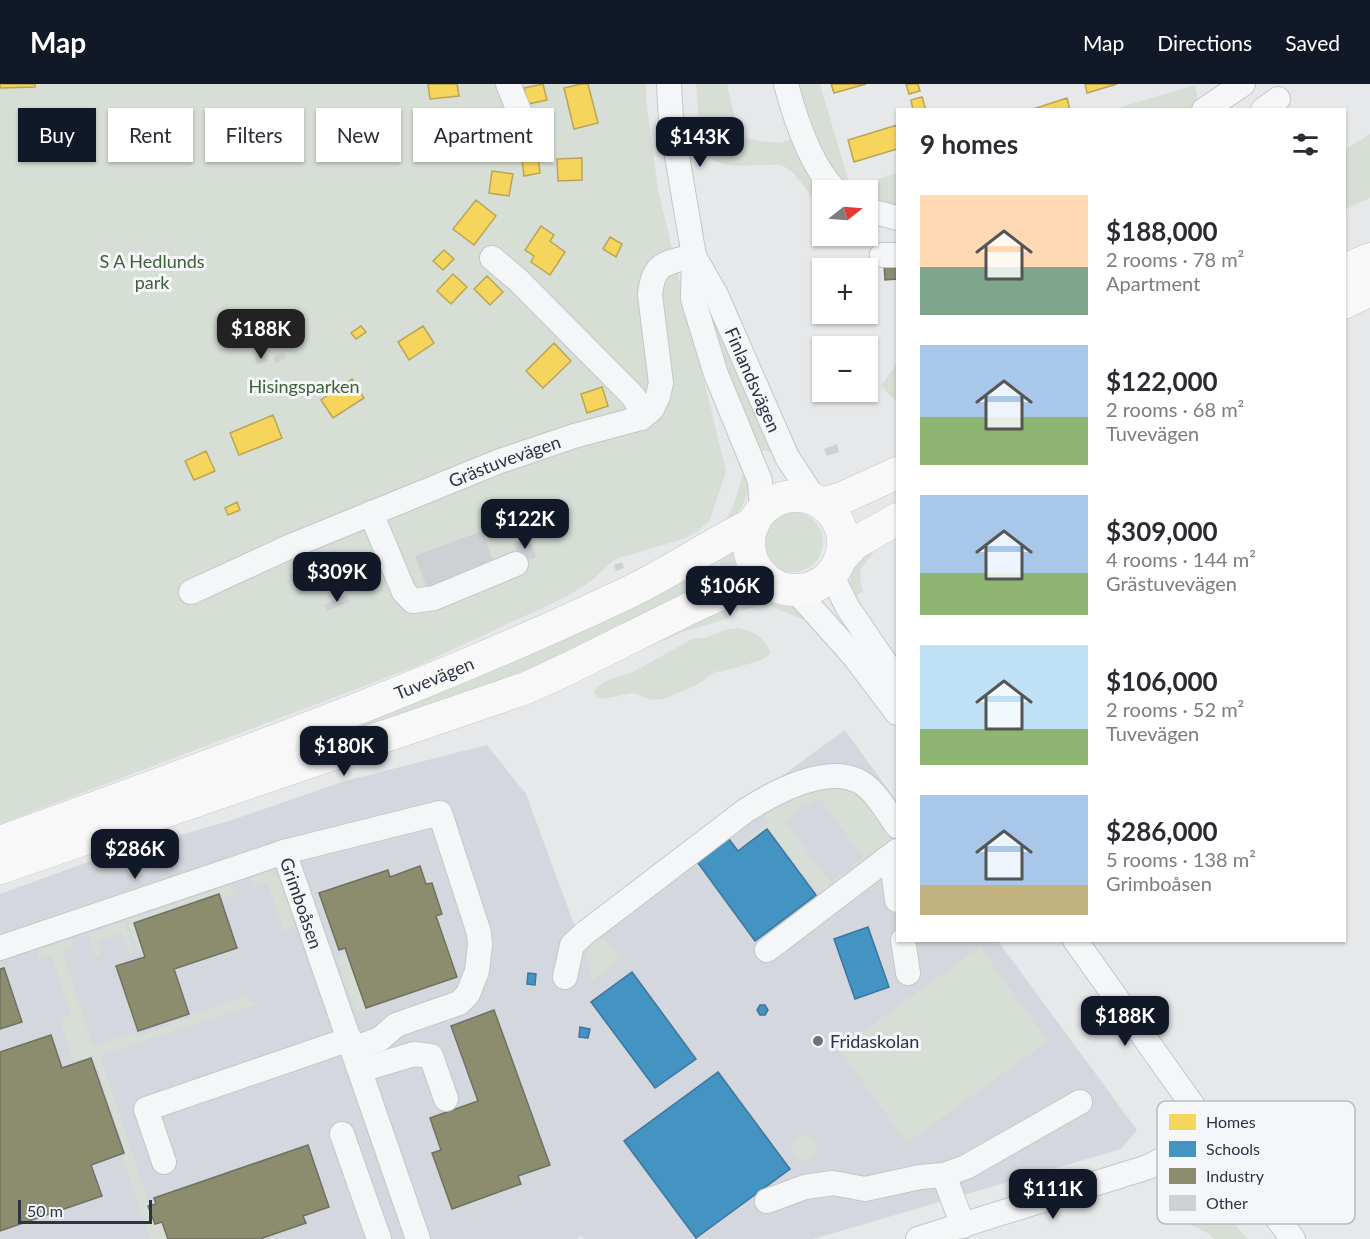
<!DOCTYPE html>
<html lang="en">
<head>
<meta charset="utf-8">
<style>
	:root { --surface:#fff; --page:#f2f2f3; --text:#2b2b33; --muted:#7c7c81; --accent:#111827 }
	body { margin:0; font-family:Lato,sans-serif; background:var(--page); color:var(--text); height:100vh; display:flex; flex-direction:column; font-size:22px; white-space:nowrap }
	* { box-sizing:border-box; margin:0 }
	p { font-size:20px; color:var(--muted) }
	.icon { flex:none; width:33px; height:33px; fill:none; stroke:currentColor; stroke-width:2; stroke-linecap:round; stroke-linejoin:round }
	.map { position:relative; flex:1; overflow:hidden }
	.panel { position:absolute; left:896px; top:24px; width:450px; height:834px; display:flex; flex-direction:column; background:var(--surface); border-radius:0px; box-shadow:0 2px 4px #0004 }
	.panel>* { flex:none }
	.hud { position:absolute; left:18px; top:24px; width:570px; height:54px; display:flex; gap:12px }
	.needle { width:39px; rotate:73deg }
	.buttons { position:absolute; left:812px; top:96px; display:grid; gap:12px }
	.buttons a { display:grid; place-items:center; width:66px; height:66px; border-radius:0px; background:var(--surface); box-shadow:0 2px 4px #0004; font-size:30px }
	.scale { position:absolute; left:18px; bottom:15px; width:134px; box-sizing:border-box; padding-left:6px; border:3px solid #2b3445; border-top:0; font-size:16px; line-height:21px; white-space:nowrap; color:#2b3445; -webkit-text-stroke:4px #f4f6f9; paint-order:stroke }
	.price { position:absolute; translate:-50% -51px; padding:0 14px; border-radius:12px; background:var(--accent); color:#fff; font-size:20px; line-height:39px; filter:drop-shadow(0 2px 3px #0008) }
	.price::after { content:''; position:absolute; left:50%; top:36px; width:18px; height:14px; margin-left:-9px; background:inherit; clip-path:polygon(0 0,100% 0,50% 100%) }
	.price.current { background:#222; color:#fff }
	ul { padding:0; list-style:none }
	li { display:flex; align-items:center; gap:18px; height:150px; padding:0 24px }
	li span { display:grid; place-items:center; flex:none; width:168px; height:120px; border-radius:0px; color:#555 }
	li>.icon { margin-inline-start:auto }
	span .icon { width:72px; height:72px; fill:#fffc; stroke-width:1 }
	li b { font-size:26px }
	h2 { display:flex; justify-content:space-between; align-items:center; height:72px; padding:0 24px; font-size:26px }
	.pill { padding:0 21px; border-radius:0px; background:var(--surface); box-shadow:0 2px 4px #0004; font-size:21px; line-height:54px }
	.pill.current { background:var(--accent); color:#fff }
	header { display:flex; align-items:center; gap:36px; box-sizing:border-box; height:84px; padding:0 30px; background:var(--accent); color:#fff }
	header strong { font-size:28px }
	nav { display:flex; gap:33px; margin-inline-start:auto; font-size:21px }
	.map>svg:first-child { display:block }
	.built { fill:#d4d7dd }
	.green { fill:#d6ded6 }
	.homes { fill:#f6d55c; stroke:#b9a555; stroke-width:1.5 }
	.schools { fill:#4393c3; stroke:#3c769d; stroke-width:1.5 }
	.industry { fill:#8c8c6e; stroke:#6f7262; stroke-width:1.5 }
	.building { fill:#ced0d3 }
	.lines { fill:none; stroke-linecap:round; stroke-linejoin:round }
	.minor-casing { stroke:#c4c6c8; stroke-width:26 }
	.major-casing { stroke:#c2c5c8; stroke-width:33 }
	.minor { stroke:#f5f6f7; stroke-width:24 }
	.major { stroke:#f8f8f8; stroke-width:32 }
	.poi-dot { fill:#6c737f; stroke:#f4f6f9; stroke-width:2 }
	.labels { text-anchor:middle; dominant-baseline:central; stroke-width:6; stroke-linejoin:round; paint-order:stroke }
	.park-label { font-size:18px; fill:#3f6138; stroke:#f4f6f9 }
	.street-label { font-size:18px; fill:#2b3445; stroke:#f4f6f9 }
	.poi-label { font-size:18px; fill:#2b3445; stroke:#f4f6f9; text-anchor:start }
	.key { fill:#f4f6f9; stroke:#b8bcc3; stroke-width:1.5 }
	.key-label { font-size:16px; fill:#2b3445 }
</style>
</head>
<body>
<header>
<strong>Map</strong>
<nav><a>Map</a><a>Directions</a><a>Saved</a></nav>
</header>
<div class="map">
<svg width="1370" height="1155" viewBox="0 0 1370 1155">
	<rect width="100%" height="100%" fill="#e6e8ea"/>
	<path class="built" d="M845 646 897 718V856L998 857 1137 1046 1121 1065 813 1155H585L580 1152 577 1155H0V810L91 777 232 736 345 697 487 661 526 710 575 843Z"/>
	<path class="green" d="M0 0H646V15L658 106 726 387 710 436 698 447 684 455 615 475 591 497 568 512 417 582 0 740Z
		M696 0H727L736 41 744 53 758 57 780 59 795 54 822 106V117H816C804 106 797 86 780 81 776 80 770 81 766 81 744 81 714 86 701 65Z
		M798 0H820L850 102C829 97 806 21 798 0Z
		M1195 1 1198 17 1191 25 1111 26Z
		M1370 50V114L1344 126V66Z
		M897 89V127L867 117V106H854L864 99Z
		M703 205 775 370 765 366 759 369 731 301 716 255Z
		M897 279V317H896L881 302Z
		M743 390C754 408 743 421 733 436L725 437 733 423Z
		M763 458a30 30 0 1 1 60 0a30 30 0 1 1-60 0Z
		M876 463C866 486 855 476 863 507L856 512C850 502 845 485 854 475 859 470 870 466 876 463Z
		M732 467 737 484 726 492 715 468Z
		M702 475 712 499 542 585 139 719Z
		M751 514 800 524 810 538 770 522 762 521 742 526 738 517Z
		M722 522 729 534 680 549 663 557 669 552Z
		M737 544C754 547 763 552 771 569L762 576 720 588 716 587 698 600 664 615 652 616 633 609 602 615 597 613 594 607 597 603 608 596 633 588 692 555 705 554 725 546Z
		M847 702 868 716 896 758 833 806 834 795 853 784 852 782 863 773 819 714 808 721 805 720 786 738 807 767 809 774H812L830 797 828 810 820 811 768 743 749 757V753L769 738 762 727 809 705Z
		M271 787 279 794 295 842 284 847 268 800 254 803 251 794Z
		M232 800 236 810 223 814 220 808 133 838 142 867 137 866 128 839 130 836Z
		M121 839 125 840 134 868 130 869 122 849 98 857 101 870 98 872 95 871 88 850Z
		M593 853 606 856 620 875 592 897 590 883 585 874Z
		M71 856 74 864 62 868 93 962 136 948 139 952 191 934V931L247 911 251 918 255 919V921L100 971 149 1120 147 1122 154 1141 160 1139 166 1155H150L122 1072 126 1070 93 971 74 978 60 936 71 931 52 872 39 875 37 867Z
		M980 863 1048 957 907 1059 839 965Z
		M347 869 366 924 356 929 337 873Z
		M791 1064a13 13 0 1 1 26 0a13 13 0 1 1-26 0Z
		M1200 1112 1219 1125 1248 1155H1214C1206 1145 1191 1143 1181 1135Z"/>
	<path class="homes" d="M0 0H35V3L0 4Z
		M428 0H457L459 12 430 15Z
		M543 0 547 16 528 20 524 4Z
		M581 0H588L598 39 574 45 564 4Z
		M831 0H866L834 9Z
		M906 0H918L920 7 909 10Z
		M1085 0H1117L1087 9Z
		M922 13 926 26H913L911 16Z
		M1067 14 1070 26H1030Z
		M508 24 515 42 502 47 495 29Z
		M486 28 496 63 472 70 462 35Z
		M897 41V65L854 78 848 56Z
		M497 65 510 67 509 77 496 75Z
		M538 72 540 89 524 92 522 75Z
		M582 74V96L558 97 557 75Z
		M492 87 513 90 509 112 489 109Z
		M476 116 496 132 474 161 453 145Z
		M541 142 554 151 550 157 565 168 550 191 531 178 534 172 525 166Z
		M610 153 622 160 616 173 603 165Z
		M444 166 454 175 443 186 433 177Z
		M453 190 467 203 451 220 437 207Z
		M487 192 503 208 490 221 474 205Z
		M361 242 366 248 356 255 351 249Z
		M423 242 434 259 409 276 398 258Z
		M554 259 571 277 543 304 526 287Z
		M352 295 364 314 333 334 321 316Z
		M602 303 608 322 587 329 581 310Z
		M273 331 282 354 239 371 230 349Z
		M206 367 215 387 194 396 185 377Z
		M237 418 240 426 228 431 225 424Z"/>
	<path class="schools" d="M767 745 816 811 755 857 695 775 726 751 738 767Z
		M868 843 889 903 855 915 834 855Z
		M632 888 696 975 655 1004 591 918Z
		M528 889 536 890 535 901 527 900Z
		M760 921H765L768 926 765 931H760L757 926Z
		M580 943 590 945 588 954 579 953Z
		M718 988 790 1085 696 1154 624 1057Z"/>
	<path class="industry" d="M897 180V195L885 196 884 181Z
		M420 782 426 800 432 799 442 830 436 832 457 893 366 924 345 864 339 866 319 809 388 786 390 793Z
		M219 810 237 864 174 885 189 930 138 947 116 882 145 873 134 839Z
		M4 884 22 938 0 945V885Z
		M494 926 550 1081 518 1092 521 1100 452 1125 432 1069 441 1066 430 1034 478 1017 451 942Z
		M51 951 62 984 91 974 124 1069 91 1081 102 1112 0 1147V968Z
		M308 1061 329 1123 303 1132 306 1139 260 1155H168L162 1138 155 1140 148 1122 156 1120 154 1114Z"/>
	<path class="building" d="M283 268 286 274 276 279 273 273Z
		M265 271 268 277 257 280 255 274Z
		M837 360 839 368 827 372 824 365Z
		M482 447 494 479 427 504 415 472Z
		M528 452 536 473 522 479 513 459Z
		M622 478 624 484 616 487 614 481Z
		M310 481 320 501 299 511 289 491Z
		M366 491 373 502 360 509 354 498Z
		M347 510 350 517 327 527 324 521Z"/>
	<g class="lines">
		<defs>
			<g id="minor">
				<path d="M508 0 526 44"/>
				<path d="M669 0 671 37 694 172 693 215 716 290 760 397 762 427"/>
				<path d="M786 0C795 34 810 81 835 106"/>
				<path d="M1204 26 1243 0"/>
				<path d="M1263 26 1278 15"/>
				<path d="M867 126 897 134"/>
				<path d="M882 171H897"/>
				<path d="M492 174 518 196 633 312 639 322 641 334"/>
				<path id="s1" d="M695 174 716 211 787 373 815 416"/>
				<path d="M371 429 404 508 413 517 434 514 516 480"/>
				<path d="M831 490 848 524 897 596"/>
				<path d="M795 506 854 572 897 629"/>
				<path id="s2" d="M191 508 291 462 500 377 574 352 641 334 652 325 658 312 661 299 650 211C653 178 666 179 694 172"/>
				<path id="s3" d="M284 768 418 1155"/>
				<path d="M886 775 893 784 897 816"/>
				<path d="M903 856 908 889"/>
				<path d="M1075 856 1203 1036 1293 1155"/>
				<path d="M0 864 284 768 440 729 479 849 480 861 477 887 468 910 459 919 396 941 380 955 353 965"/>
				<path d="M767 866 897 767"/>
				<path d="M565 893 572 861 585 849 745 727C773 709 829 678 862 699 877 709 887 728 897 742"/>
				<path d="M361 986 414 970 431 972 446 1015"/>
				<path d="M342 1050 379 1155"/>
				<path d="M164 1078 146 1025 350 955"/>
				<path d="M944 1091 963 1142"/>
				<path d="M767 1117 805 1103 833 1099 865 1105 920 1093 944 1091 966 1083 1080 1018"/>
				<path d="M918 1155 1148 1083 1175 1069 1209 1042"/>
			</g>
			<g id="major">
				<path d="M1344 186 1370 175"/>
				<path d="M1344 219 1370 206"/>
				<circle cx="796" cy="459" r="47"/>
				<path d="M822 420 840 415 897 389"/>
				<path d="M840 475 855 459 897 435"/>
				<path id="s4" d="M0 758C210 682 421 606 623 511 668 490 709 461 754 439"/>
				<path d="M0 784 526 604C606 569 682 524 763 492"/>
			</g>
		</defs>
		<use href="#minor" class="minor-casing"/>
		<use href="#major" class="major-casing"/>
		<use href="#minor" class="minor"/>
		<use href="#major" class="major"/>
	</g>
	<circle class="poi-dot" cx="818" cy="957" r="6"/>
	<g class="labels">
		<g class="park-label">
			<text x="152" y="177">S A Hedlunds<tspan x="152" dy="21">park</tspan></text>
			<text x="304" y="302">Hisingsparken</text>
		</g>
		<g class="street-label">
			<text stroke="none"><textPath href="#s1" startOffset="135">Finlandsvägen</textPath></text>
			<text stroke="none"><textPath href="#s2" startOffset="340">Grästuvevägen</textPath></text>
			<text stroke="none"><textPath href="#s4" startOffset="464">Tuvevägen</textPath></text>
			<text stroke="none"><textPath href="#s3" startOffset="54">Grimboåsen</textPath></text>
		</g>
		<g class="poi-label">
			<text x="830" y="957">Fridaskolan</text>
		</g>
	</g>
	<rect x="1157" y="1017" width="198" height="123" rx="9" class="key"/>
	<rect x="1169" y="1030" width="27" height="16" fill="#f6d55c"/>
	<rect x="1169" y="1057" width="27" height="16" fill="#4393c3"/>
	<rect x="1169" y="1084" width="27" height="16" fill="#8c8c6e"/>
	<rect x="1169" y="1111" width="27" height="16" fill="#ced0d3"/>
	<g class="key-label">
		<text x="1206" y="1044">Homes</text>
		<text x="1206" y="1071">Schools</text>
		<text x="1206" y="1098">Industry</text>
		<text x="1206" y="1125">Other</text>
	</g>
</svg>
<div class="buttons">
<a><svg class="needle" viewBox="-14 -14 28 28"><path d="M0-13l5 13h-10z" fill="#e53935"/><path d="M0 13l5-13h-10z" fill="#7c7c81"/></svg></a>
<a>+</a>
<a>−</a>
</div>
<div class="scale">50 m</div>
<b class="price" style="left:700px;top:84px">$143K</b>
<b class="price current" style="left:261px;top:276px">$188K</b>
<b class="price" style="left:525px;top:466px">$122K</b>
<b class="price" style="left:337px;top:519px">$309K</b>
<b class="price" style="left:730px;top:533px">$106K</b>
<b class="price" style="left:344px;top:693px">$180K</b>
<b class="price" style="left:135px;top:796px">$286K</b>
<b class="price" style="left:1125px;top:963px">$188K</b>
<b class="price" style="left:1053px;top:1136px">$111K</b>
<div class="hud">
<a class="pill current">Buy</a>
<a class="pill">Rent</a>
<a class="pill">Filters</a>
<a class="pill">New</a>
<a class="pill">Apartment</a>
</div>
<section class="panel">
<h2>9 homes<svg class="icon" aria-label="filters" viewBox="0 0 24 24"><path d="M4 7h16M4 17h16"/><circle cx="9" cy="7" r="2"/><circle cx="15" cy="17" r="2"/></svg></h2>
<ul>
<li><span style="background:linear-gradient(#ffd9b3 60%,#7fa58c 0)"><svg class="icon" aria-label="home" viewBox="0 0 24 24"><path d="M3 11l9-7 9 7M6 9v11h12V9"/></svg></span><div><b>$188,000</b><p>2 rooms · 78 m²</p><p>Apartment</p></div></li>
<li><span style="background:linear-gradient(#a9c7e8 60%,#8fb573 0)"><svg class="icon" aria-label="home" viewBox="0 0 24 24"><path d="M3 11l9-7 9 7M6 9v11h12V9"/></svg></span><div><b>$122,000</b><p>2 rooms · 68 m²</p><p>Tuvevägen</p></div></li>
<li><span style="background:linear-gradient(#a9c7e8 65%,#8fb573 0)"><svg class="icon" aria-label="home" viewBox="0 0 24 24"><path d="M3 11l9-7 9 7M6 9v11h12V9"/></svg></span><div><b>$309,000</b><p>4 rooms · 144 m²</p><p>Grästuvevägen</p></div></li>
<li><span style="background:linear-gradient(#bfe0f5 70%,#8fb573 0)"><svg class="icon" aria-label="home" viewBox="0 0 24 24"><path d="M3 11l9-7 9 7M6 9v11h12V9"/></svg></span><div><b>$106,000</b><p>2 rooms · 52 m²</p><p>Tuvevägen</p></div></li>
<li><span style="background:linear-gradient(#a9c7e8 75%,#c2b280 0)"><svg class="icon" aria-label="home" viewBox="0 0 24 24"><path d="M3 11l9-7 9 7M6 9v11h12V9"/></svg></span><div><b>$286,000</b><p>5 rooms · 138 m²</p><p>Grimboåsen</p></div></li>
</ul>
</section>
</div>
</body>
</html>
